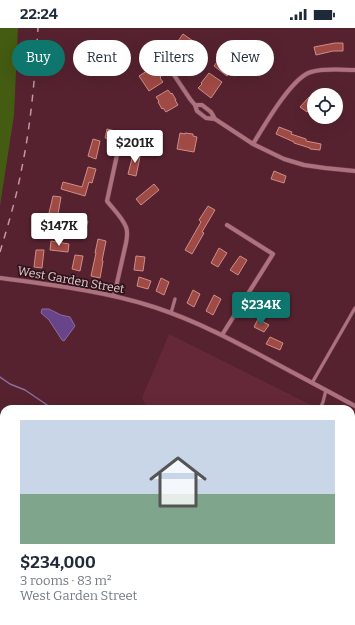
<!DOCTYPE html>
<html lang="en">
<head>
<meta charset="utf-8">
<style>
	:root { --surface:#fff; --page:#f2f2f3; --text:#1f2937; --muted:#747a83; --line:#e0e1e3; --accent:#0f766e }
	body { margin:0; font-family:Bitter,serif; background:var(--page); color:var(--text); height:100vh; display:flex; flex-direction:column; font-size:15px; white-space:nowrap }
	* { box-sizing:border-box; margin:0 }
	p { font-size:13px; color:var(--muted) }
	.icon { flex:none; width:22px; height:22px; fill:none; stroke:currentColor; stroke-width:2; stroke-linecap:round; stroke-linejoin:round }
	.map { position:relative; flex:1; overflow:hidden }
	.panel { position:absolute; left:0px; top:377px; width:355px; height:220px; display:flex; flex-direction:column; background:var(--surface); border-radius:12px 12px 0 0; box-shadow:0 4px 16px #0002 }
	.panel>* { flex:none }
	.guide { position:absolute; left:12px; top:12px; width:331px; height:36px; display:flex; gap:8px }
	.tools { position:absolute; left:307px; top:60px; display:grid; gap:8px }
	.tools a { display:grid; place-items:center; width:36px; height:36px; border-radius:50%; background:var(--surface); box-shadow:0 4px 16px #0002; font-size:20px }
	.price { position:absolute; translate:-50% -34px; padding:0 9px; border-radius:4px; background:#fff; color:#222; font-size:13px; line-height:26px; filter:drop-shadow(0 1px 2px #0008) }
	.price::after { content:''; position:absolute; left:50%; top:24px; width:12px; height:9px; margin-left:-6px; background:inherit; clip-path:polygon(0 0,100% 0,50% 100%) }
	.price.active { background:var(--accent); color:#fff }
	ul { padding:0; list-style:none }
	li { display:grid; align-content:center; gap:8px; height:212px; padding:0 20px }
	li+li { border-top:1px solid var(--line) }
	li span { display:grid; place-items:center; height:124px; border-radius:0px; color:#555 }
	li>.icon { margin-inline-start:auto }
	span .icon { width:72px; height:72px; fill:#fffc; stroke-width:1 }
	li b { font-size:17px }
	.pill { padding:0 14px; border-radius:18px; background:var(--surface); box-shadow:0 4px 16px #0002; font-size:14px; line-height:36px }
	.pill.active { background:var(--accent); color:#fff }
	.status { display:flex; justify-content:space-between; align-items:center; height:28px; padding:0 20px; background:var(--surface); direction:ltr }
	.status svg { height:11px; fill:currentColor }
	.map>svg:first-child { display:block }
	.built { fill:#652838 }
	.green { fill:#445b12 }
	.water { fill:#68458b; stroke:#8f6c9f }
	.lines { fill:none; stroke-linecap:round; stroke-linejoin:round }
	.stream { stroke:#8f6c9f; stroke-width:1.5 }
	.building { fill:#9f4a44; stroke:#cd8e87 }
	.service-casing { stroke:#6f414f; stroke-width:4 }
	.minor-casing { stroke:#6f414f; stroke-width:5 }
	.service { stroke:#ae717e; stroke-width:3 }
	.minor { stroke:#ae717e; stroke-width:4 }
	.rail { stroke:#c099a1; stroke-width:1.5; stroke-dasharray:7 7; stroke-linecap:butt }
	.labels { text-anchor:middle; dominant-baseline:central; stroke-width:3.5; stroke-linejoin:round; paint-order:stroke }
	.street-label { font-size:12px; fill:#eac8ce; stroke:#2d151b }
</style>
</head>
<body>
<div class="status"><b>22:24</b><svg viewBox="0 0 49 12"><path d="M0 12V9h3v3zM5 12V6h3v6zM10 12V3h3v9zM15 12V0h3v12zM26 1h20v11H26zM47 4h2v5h-2z"/></svg></div>
<div class="map">
<svg width="355" height="597" viewBox="0 0 355 597">
	<rect width="100%" height="100%" fill="#572230"/>
	<path class="built" d="M169 306 319 381H147L142 370Z
		M0 407H4V519L0 517Z"/>
	<path class="green" d="M0 0H18L14 87 0 178Z"/>
	<path class="water" d="M42 281H49L61 287 70 289 75 298 64 313 62 312 49 292 41 285Z"/>
	<g class="lines">
		<path class="stream" d="M0 349 10 356 25 362 53 381
			M327 593 337 597
			M250 597 255 593"/>
	</g>
	<path class="building" d="M183 6 196 15 194 19 195 20 186 30 173 20Z
		M335 15H343V23H333L316 27 314 19Z
		M224 23 237 32 227 48 214 38 217 34 216 33 220 27H221Z
		M153 39 156 43 157 42 161 49 160 50 163 54 149 63 139 48Z
		M209 45 222 54 211 70 198 60 202 56 201 55Z
		M168 62 171 66 172 65 176 72H175L178 77 166 84 163 80 162 81 158 74 159 73 156 69Z
		M309 69 314 73V75L307 84 300 79Z
		M279 99 292 104 291 106 306 111V113L321 116 320 122 310 121V120L294 115V114L276 106Z
		M107 101 124 105 122 113 105 110Z
		M180 105 185 106V105L193 106V108L197 109 194 124 177 121Z
		M93 111 100 113 96 131 88 128Z
		M134 123 141 124 136 148 128 146Z
		M88 139 96 141 92 155 89 154 85 168 61 161 63 154 82 159Z
		M274 143 286 148 284 155 271 151Z
		M154 156 159 162 141 177 136 171Z
		M53 168 61 169 58 186 49 185Z
		M208 178 215 182 202 204 204 205 192 226 185 222 201 194 199 192Z
		M65 187 88 193 86 200 63 195Z
		M98 211 106 213 102 233H103L100 250 91 248 96 225H95Z
		M51 213 69 216 68 224 50 222Z
		M219 220 227 225 218 239 211 235Z
		M36 222H44L42 240 34 239Z
		M75 227 83 228 80 243 72 241Z
		M136 228 145 229 143 243 134 242Z
		M240 228 247 232 238 247 230 242Z
		M139 249 151 253 148 261 137 258Z
		M161 250 169 254 164 267 156 263Z
		M193 262 200 266 194 279 187 275Z
		M214 267 221 271 213 287 206 283Z
		M265 267 271 271 263 284 257 280Z
		M258 291 269 297 264 304 254 299Z
		M270 309 283 315 280 322 266 316Z"/>
	<g class="lines">
		<defs>
			<path id="service" d="M171 285 175 271
				M312 355 355 280
				M320 381 323 374 326 362
				M0 493H4"/>
			<path id="minor" d="M156 20 190 71 195 77
				M215 91 211 84 202 77H195L197 83 206 90 215 91 253 116 284 131 304 137 325 140 355 143
				M253 116C264 98 292 49 311 44 325 40 341 42 355 42
				M0 250C52 257 104 263 154 279 197 293 236 314 275 335 301 349 328 363 355 378
				M114 268 126 215C127 210 128 204 126 199 122 189 113 181 107 173L117 127
				M222 307 273 226 227 197
				M354 434 355 435"/>
		</defs>
		<use href="#service" class="service-casing"/>
		<use href="#minor" class="minor-casing"/>
		<use href="#service" class="service"/>
		<use href="#minor" class="minor"/>
		<path class="rail" d="M0 224C8 197 16 171 21 144 31 97 35 48 38 0"/>
	</g>
	<g class="labels">
		<g class="street-label">
			<text transform="translate(71 252) rotate(10)">West Garden Street</text>
		</g>
	</g>
</svg>
<div class="tools">
<a><svg class="icon" aria-label="locate" viewBox="0 0 24 24"><circle cx="12" cy="12" r="6"/><path d="M12 2v4M12 18v4M2 12h4M18 12h4"/></svg></a>
</div>
<b class="price" style="left:135px;top:136px">$201K</b>
<b class="price" style="left:59px;top:219px">$147K</b>
<b class="price active" style="left:261px;top:298px">$234K</b>
<div class="guide">
<a class="pill active">Buy</a>
<a class="pill">Rent</a>
<a class="pill">Filters</a>
<a class="pill">New</a>
</div>
<section class="panel">
<ul>
<li><span style="background:linear-gradient(#c9d6e8 60%,#7fa58c 0)"><svg class="icon" aria-label="home" viewBox="0 0 24 24"><path d="M3 11l9-7 9 7M6 9v11h12V9"/></svg></span><div><b>$234,000</b><p>3 rooms · 83 m²</p><p>West Garden Street</p></div></li>
</ul>
</section>
</div>
</body>
</html>
